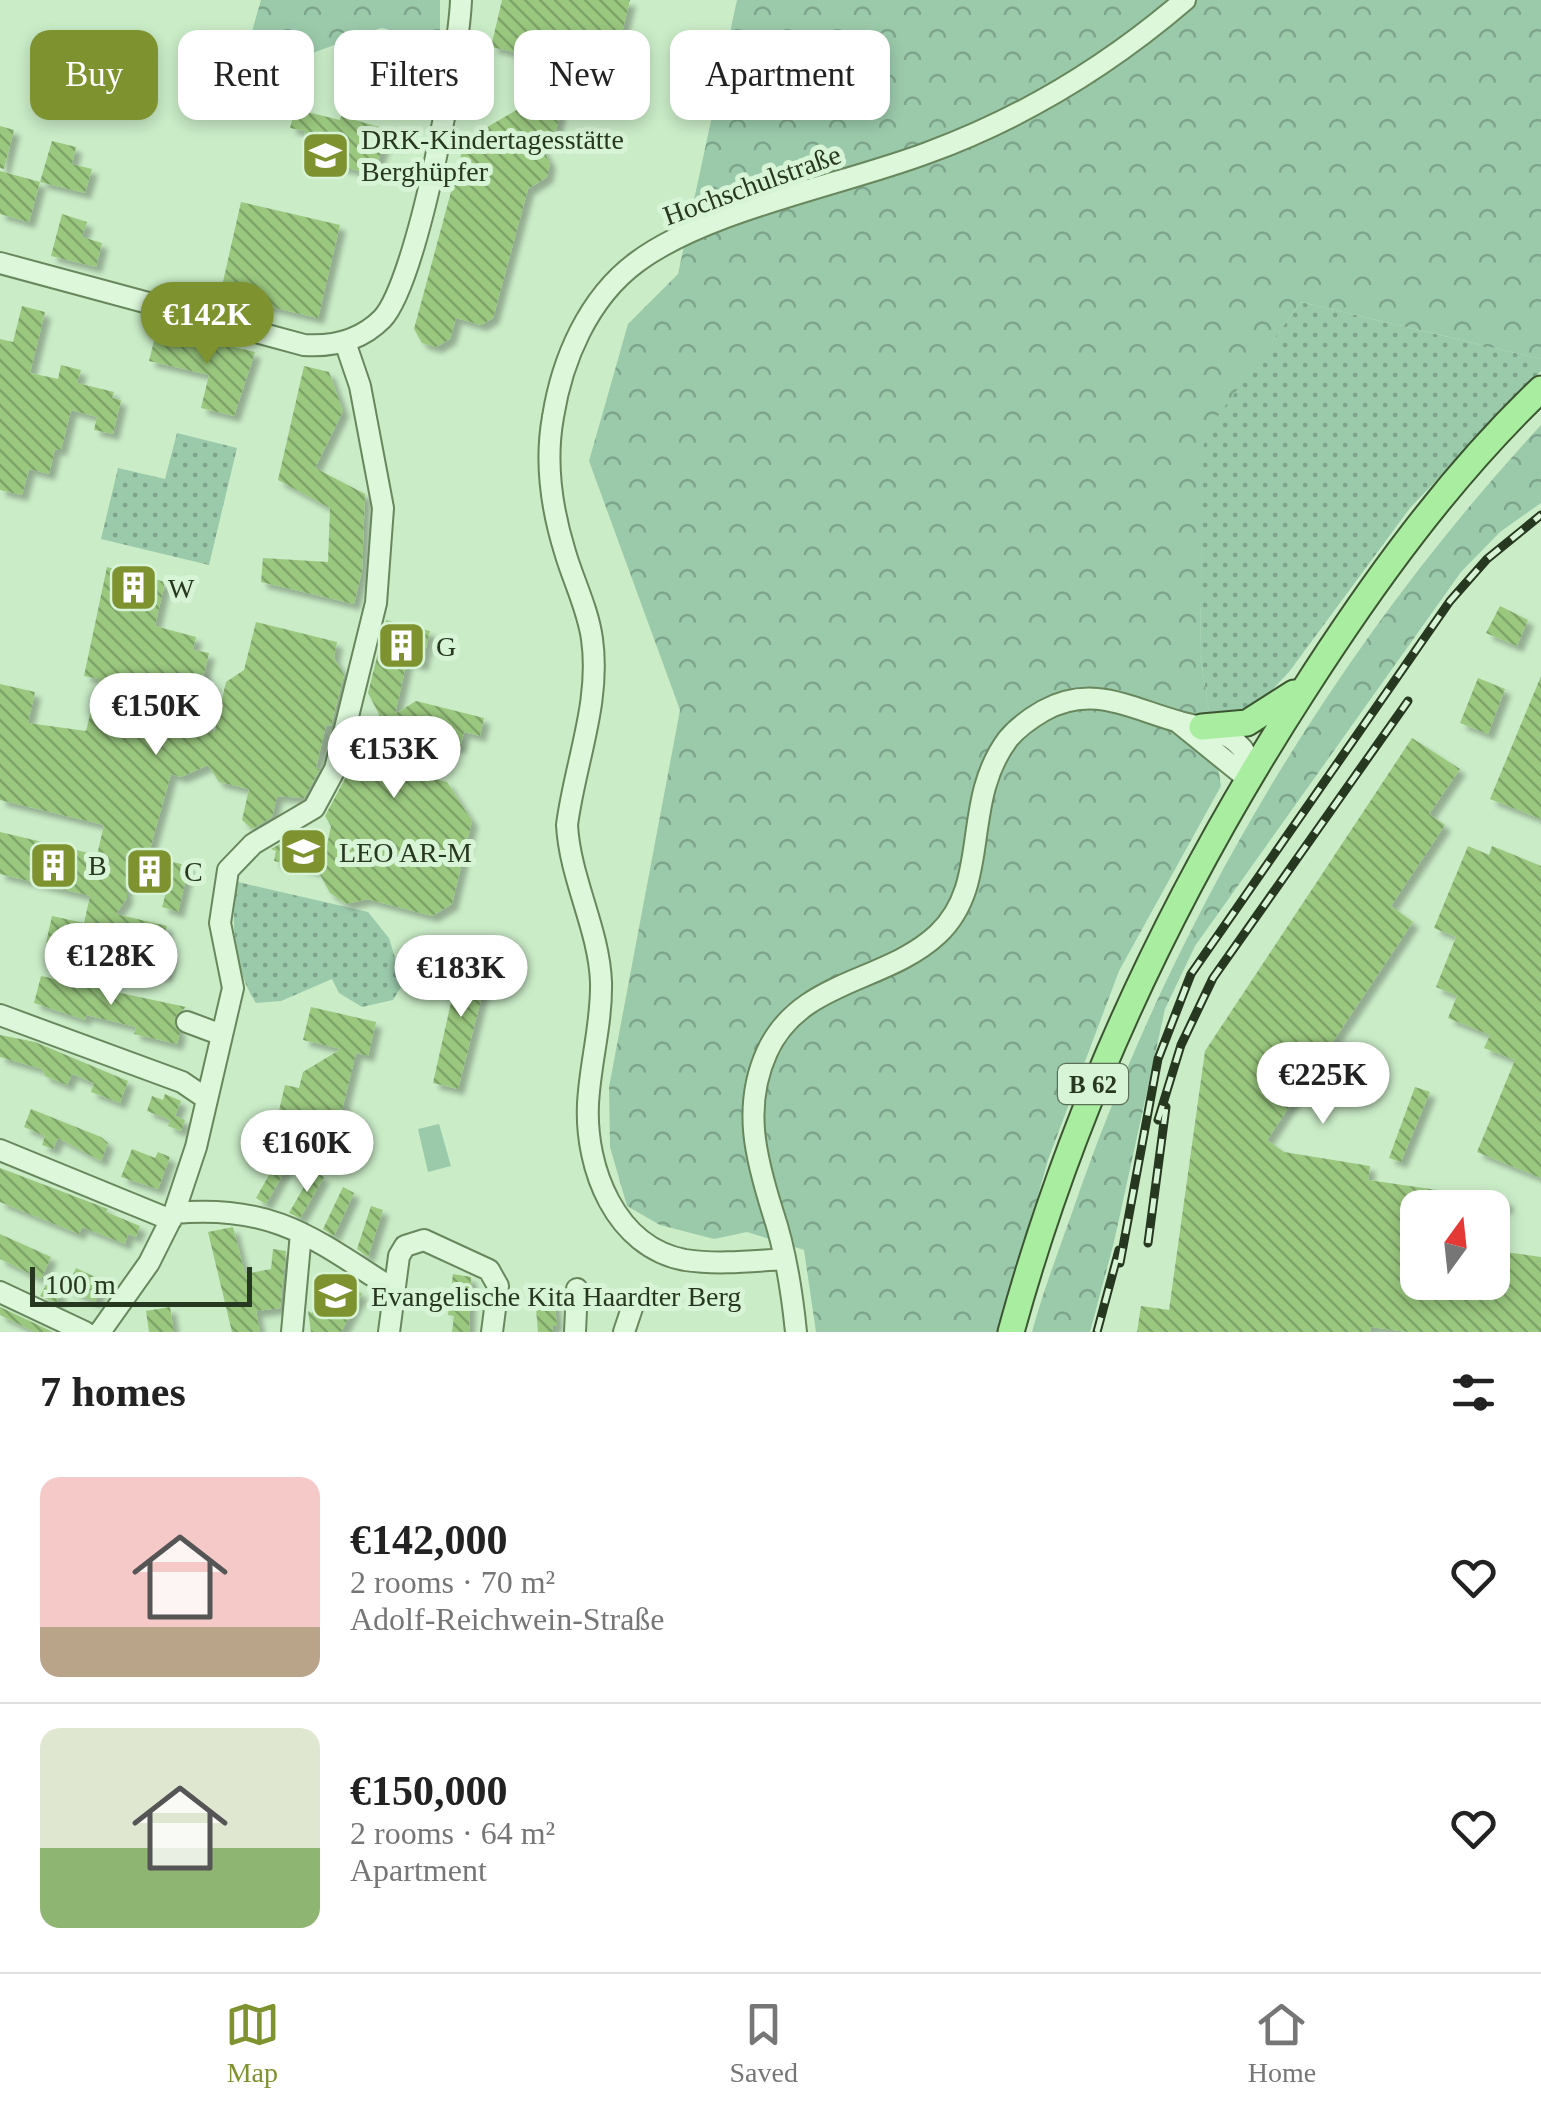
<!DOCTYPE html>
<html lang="en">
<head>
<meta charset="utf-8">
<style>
	:root { --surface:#fff; --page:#f2f2f2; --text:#222; --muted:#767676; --line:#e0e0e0; --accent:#7e9330 }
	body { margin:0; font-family:Georgia,serif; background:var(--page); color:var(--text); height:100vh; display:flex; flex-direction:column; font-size:38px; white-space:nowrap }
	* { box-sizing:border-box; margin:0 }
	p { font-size:32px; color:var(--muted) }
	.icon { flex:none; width:55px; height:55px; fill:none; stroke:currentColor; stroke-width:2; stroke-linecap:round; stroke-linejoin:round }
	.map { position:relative; height:1332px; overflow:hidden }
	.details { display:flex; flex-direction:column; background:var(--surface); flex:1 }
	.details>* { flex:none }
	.hud { position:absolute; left:30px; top:30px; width:1000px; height:90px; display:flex; gap:20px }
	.needle { width:65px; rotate:15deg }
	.buttons { position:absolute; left:1400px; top:1190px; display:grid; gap:20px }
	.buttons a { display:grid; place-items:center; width:110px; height:110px; border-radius:20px; background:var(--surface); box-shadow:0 5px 15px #0003; font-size:50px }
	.scale { position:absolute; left:30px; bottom:25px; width:222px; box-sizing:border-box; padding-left:10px; border:5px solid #273820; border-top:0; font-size:28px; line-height:35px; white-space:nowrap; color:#273820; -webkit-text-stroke:8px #d8f4d6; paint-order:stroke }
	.price { position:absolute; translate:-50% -85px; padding:0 22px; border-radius:35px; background:#fff; color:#222; font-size:32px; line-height:65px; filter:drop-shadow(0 2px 5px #0008) }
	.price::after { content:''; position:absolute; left:50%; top:60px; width:30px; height:22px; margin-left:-15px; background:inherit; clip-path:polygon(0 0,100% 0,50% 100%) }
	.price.on { background:var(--accent); color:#fff }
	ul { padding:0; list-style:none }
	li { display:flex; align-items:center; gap:30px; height:250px; padding:0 40px }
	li+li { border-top:2px solid var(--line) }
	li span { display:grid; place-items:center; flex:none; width:280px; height:200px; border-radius:20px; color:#555 }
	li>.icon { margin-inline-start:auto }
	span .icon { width:120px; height:120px; fill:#fffc; stroke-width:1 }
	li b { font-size:42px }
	h2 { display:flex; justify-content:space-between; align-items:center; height:120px; padding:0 40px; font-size:42px }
	.chip { padding:0 35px; border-radius:20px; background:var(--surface); box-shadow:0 5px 15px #0003; font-size:35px; line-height:90px }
	.chip.on { background:var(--accent); color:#fff }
	.tab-bar { display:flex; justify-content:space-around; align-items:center; height:140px; border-top:2px solid var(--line); background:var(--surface); font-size:28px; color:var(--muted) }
	.tab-bar a { display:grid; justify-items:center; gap:5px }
	.tab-bar .on { color:var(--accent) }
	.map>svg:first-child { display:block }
	.green { fill:url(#green-dots) }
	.forest { fill:url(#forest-crowns) }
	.pitch { fill:#9bcaab }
	.building { fill:url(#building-back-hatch); filter:url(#shadow) }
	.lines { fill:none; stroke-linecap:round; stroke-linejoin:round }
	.minor-casing { stroke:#68875d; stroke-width:24 }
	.major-casing { stroke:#3c5531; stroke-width:29 }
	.minor { stroke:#dcf7da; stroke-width:20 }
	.major { stroke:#a9eda1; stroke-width:25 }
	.rail-casing { stroke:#273820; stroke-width:9 }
	.rail { stroke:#d8f4d6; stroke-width:5; stroke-dasharray:15; stroke-linecap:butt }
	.labels { text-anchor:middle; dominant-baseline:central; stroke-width:10; stroke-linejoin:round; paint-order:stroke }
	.shield { fill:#d8f4d6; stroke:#5c7057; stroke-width:2.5 }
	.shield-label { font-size:25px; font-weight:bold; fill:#273820 }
	.poi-label { font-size:28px; fill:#273820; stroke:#d8f4d6; text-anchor:start }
	.street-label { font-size:28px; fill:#273820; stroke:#d8f4d6 }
</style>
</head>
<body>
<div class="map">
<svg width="1541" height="1332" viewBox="0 0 1541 1332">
	<defs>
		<pattern id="green-dots" width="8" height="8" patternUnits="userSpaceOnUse" patternTransform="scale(2.5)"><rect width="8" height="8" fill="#9bcaab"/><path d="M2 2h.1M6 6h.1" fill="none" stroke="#7ea58b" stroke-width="1.8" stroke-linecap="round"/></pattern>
		<pattern id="forest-crowns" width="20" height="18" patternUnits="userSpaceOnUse" patternTransform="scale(2.5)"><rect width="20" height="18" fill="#9bcaab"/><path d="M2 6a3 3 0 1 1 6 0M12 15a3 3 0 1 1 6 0" fill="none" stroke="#7ea58b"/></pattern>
		<pattern id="building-back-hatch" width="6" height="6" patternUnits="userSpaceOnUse" patternTransform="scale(2.5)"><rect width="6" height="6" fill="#9ac87f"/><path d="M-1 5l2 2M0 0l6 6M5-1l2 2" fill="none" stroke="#7ea368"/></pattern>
		<filter id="shadow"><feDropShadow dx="6" dy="6" stdDeviation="2.5" flood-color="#0004"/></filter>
	</defs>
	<rect width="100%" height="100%" fill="#caecc7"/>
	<path class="green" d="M1301 302 1541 359V371L1410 508 1289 672 1258 705 1234 713 1209 712 1200 654 1203 435Z
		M177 433 237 448 209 565 101 539 118 468 165 479Z
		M238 882 368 912 389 938 403 984 393 1000 362 1007 339 993 332 979 281 1001 256 1003C234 970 229 919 238 882Z"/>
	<path class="forest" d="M261 0H440V39L381 28 238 80Z
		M737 0H1541V359L1301 302 1204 435 1200 654 1221 786 1119 971 1048 1160 1000 1332H816L804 1250 747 1232 714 1239 660 1225 627 1206 610 1147 609 1087 680 710 589 461 628 324 678 274Z
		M1541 425V503L1500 532 1461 572 1195 946 1165 1009 1114 1242 1090 1332H1032C1043 1291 1059 1250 1073 1210 1172 921 1334 649 1541 425Z"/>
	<path class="pitch" d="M439 1124 451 1166 428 1172 418 1129Z"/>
	<path class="building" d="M502 0H630L622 33 636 37 626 83 513 56 514 52 491 47Z
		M537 98 552 102 560 114 556 130 538 140 550 163 547 177 528 189 493 318 481 325 456 318 450 339 436 347 422 343 414 329 465 140Z
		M295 109 340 120 341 116 403 134 397 146 385 143 373 174 303 158 305 131 290 128Z
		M0 126 14 130 4 169 0 168Z
		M52 141 76 147 72 164 92 169 85 193 40 182 29 222 0 214V171L40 182Z
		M241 202 340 225 318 318 220 295Z
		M62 214 87 222 82 237 102 243 96 267 51 256Z
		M22 306 45 312 30 373 58 379 61 365 81 370 77 383 114 392 112 398 121 400 113 434 94 430 97 417 71 410 61 450 55 449 49 474 29 469 22 495 0 490V339L13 342Z
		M157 329 255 352 234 416 201 408 209 375 149 361Z
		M304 366 329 372 343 411 315 468 365 494 362 571 354 604 261 582 263 558 328 562 330 508 278 480Z
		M107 567 165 582 155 626 196 637 193 650 209 653 196 707 214 734 226 682 244 670 256 622 337 642 334 658 344 675 331 726 326 725 316 768 320 769 304 798 277 796 272 817 252 829 242 820 249 789 219 782 208 765 181 777 171 774 148 856 189 866 178 912 162 907 167 889 126 879 127 898 116 914 167 926 161 952 171 954 166 976 46 943 52 916 84 923 90 896 0 874V832L97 855 104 825 0 800V684L35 692 28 723 86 731 99 679 84 676Z
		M1500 606 1528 620 1517 646 1486 633Z
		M386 620 430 631 422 665 407 661 395 714 416 701 484 718 480 736 464 732 460 748 391 731 404 752 400 771 447 782 472 821 452 904 432 916 367 899 346 904 330 893 318 871 274 861 276 851 271 849 293 837 327 845 331 826 325 816 347 775 356 740 363 742 366 729 376 723 379 714 368 693Z
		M1541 676V819L1490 799Z
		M1478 678 1505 689 1488 734 1460 723Z
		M1412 738 1460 769 1429 814 1445 825 1391 906 1413 922 1267 1140 1284 1152 1370 1166 1368 1180 1507 1200V1208H1418V1282H1492V1250L1541 1257V1332H1408L1371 1327 1370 1332H1137L1141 1306 1169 1310 1205 1051Z
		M1468 846 1489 855 1492 846 1541 866V1178L1477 1152 1515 1060 1484 1048 1490 1035 1448 1018 1457 996 1436 987 1456 937 1434 928Z
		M467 937 480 938 478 987 484 988 458 1089 433 1083 458 971 466 972Z
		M41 976 186 1007 174 1018 180 1033 177 1044 134 1034 136 1027 86 1015 85 1020 34 1003Z
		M311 1007 376 1022 368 1056 356 1053 341 1114 322 1126 278 1115 285 1085 299 1088 303 1072 341 1049 303 1040Z
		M0 1035 35 1042 128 1081 120 1103 91 1092 94 1083 72 1074 67 1085 45 1076 42 1069 0 1057Z
		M1415 1087 1430 1092 1401 1162 1389 1158Z
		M165 1094 181 1101 175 1116 185 1120 181 1131 168 1126 170 1120 147 1111 152 1096 163 1100Z
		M31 1109 101 1137 108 1143 101 1161 58 1138 53 1149 42 1145 45 1136 24 1127Z
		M132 1149 155 1158 158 1152 170 1157 158 1189 121 1177Z
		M282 1152 292 1158 266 1204 256 1198Z
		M0 1168 108 1209 106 1212 140 1226 136 1237 128 1234 125 1244 82 1227 79 1234 0 1202Z
		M313 1171 324 1177 309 1203 300 1218 289 1213Z
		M343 1187 354 1193 334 1236 323 1229Z
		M371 1206 383 1210 368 1257 357 1249Z
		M233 1227 245 1274 271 1269 273 1249 286 1251 280 1308 256 1311 260 1332H232L208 1232Z
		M0 1234 51 1257 41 1279 0 1259Z
		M76 1268 105 1282 95 1302 67 1288Z
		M453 1274 471 1277 469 1332H452L454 1316 448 1315Z
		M346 1282 362 1294 341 1332H311L308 1311 312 1313 316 1296 327 1286 338 1293Z
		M46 1285 61 1293 56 1303 40 1296Z
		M554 1296 557 1326H552L553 1332H538L535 1297Z
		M0 1307 53 1332H35L0 1315Z
		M170 1307 174 1332H149L146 1311Z"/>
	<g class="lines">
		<defs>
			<path id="minor" d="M0 263 304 345C333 347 361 340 382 319 417 283 459 56 461 0
				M1179 723 1247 778
				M0 1015 182 1082 207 1099
				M187 1022 222 1035
				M0 1150 171 1220
				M174 1213C274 1204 313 1238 393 1289
				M785 1259C753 1261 718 1265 685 1260 615 1247 585 1168 588 1104 590 1063 602 1024 601 982 599 929 570 879 567 825 575 763 601 702 592 639 588 609 573 580 565 552 552 510 545 461 553 417 562 360 588 298 637 262 707 210 842 185 927 153 1023 118 1108 66 1185 0
				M0 1292 85 1332
				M100 1332 149 1263 174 1213 196 1147 233 988 220 923 228 870 253 844 314 808 335 769 376 603 383 508 360 386 345 342
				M292 1332 301 1233
				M389 1332 399 1256 405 1246 424 1240 489 1270 498 1286 492 1332
				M575 1332 577 1289
				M624 1332 633 1305
				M796 1332C792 1292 786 1252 773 1213 756 1159 742 1107 767 1052 800 979 886 983 938 934 992 883 960 803 1008 739 1017 728 1031 718 1043 711 1093 683 1131 709 1180 722 1204 729 1232 730 1246 754L1247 778"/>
			<path id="major" d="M1202 727 1247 723 1294 693
				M1011 1332C1074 1102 1173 893 1302 693 1371 585 1448 478 1541 389"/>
		</defs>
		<use href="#minor" class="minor-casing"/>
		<use href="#major" class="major-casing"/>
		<use href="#minor" class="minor"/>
		<use href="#major" class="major"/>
		<defs>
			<path id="rail" d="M1158 1120 1181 1045 1213 978 1408 701
				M1148 1243 1166 1107
				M1120 1263 1158 1059 1191 974 1450 601 1487 559 1541 515
				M1097 1332 1119 1250"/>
		</defs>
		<use href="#rail" class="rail-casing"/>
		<use href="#rail" class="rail"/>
	</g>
	<defs>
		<symbol id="school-square" viewBox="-11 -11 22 22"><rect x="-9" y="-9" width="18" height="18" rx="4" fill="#7e9330" stroke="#d8f4d6"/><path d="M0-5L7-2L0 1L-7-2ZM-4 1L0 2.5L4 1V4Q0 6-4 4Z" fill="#fff"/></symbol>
		<symbol id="building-square" viewBox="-11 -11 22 22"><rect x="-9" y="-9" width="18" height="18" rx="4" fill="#7e9330" stroke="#d8f4d6"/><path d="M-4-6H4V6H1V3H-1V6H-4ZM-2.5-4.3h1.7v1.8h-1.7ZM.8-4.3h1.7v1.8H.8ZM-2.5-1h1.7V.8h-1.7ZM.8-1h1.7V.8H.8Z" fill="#fff"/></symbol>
		<symbol id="university-square" viewBox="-11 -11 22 22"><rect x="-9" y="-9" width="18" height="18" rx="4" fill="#7e9330" stroke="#d8f4d6"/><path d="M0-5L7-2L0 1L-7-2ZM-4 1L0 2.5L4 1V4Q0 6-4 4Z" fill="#fff"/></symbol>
	</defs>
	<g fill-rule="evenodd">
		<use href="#school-square" x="298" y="128" width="55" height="55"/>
		<use href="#building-square" x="106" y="560" width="55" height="55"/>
		<use href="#building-square" x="374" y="618" width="55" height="55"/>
		<use href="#university-square" x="276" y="824" width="55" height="55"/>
		<use href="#building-square" x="26" y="838" width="55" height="55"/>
		<use href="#building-square" x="122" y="844" width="55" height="55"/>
		<use href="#school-square" x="308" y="1268" width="55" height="55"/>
	</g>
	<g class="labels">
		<rect class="shield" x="1058" y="1064" width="70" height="40" rx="8"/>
		<g class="shield-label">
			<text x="1093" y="1084">B 62</text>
		</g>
		<g class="poi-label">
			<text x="361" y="139">DRK-Kindertagesstätte<tspan x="361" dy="32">Berghüpfer</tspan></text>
			<text x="168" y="588">W</text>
			<text x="436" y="646">G</text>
			<text x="339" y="852">LEO AR-M</text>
			<text x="88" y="865">B</text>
			<text x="184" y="871">C</text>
			<text x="371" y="1296">Evangelische Kita Haardter Berg</text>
		</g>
		<g class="street-label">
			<text transform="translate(752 185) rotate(-20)">Hochschulstraße</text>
		</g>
	</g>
</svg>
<div class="buttons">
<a><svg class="needle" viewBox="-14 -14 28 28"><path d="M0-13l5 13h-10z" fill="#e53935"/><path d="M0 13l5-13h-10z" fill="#767676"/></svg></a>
</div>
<div class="scale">100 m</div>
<b class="price on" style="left:207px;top:367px">€142K</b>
<b class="price" style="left:156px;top:758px">€150K</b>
<b class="price" style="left:394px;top:801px">€153K</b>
<b class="price" style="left:111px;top:1008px">€128K</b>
<b class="price" style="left:461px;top:1020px">€183K</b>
<b class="price" style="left:1323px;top:1127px">€225K</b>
<b class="price" style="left:307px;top:1195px">€160K</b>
<div class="hud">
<a class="chip on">Buy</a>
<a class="chip">Rent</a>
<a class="chip">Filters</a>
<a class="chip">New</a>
<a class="chip">Apartment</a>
</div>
</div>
<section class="details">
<h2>7 homes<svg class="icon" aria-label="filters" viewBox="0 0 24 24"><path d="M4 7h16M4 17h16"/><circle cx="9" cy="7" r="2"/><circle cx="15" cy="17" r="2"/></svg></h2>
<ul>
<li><span style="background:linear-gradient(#f6c9c9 75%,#b9a48a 0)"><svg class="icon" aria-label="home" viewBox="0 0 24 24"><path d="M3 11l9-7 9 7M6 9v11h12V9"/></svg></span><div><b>€142,000</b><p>2 rooms · 70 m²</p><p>Adolf-Reichwein-Straße</p></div><svg class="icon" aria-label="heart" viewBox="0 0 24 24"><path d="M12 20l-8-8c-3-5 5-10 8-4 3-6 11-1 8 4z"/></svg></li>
<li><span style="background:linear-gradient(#dfe7d0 60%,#8fb573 0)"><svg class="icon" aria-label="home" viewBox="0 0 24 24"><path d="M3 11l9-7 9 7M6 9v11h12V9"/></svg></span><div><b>€150,000</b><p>2 rooms · 64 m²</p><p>Apartment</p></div><svg class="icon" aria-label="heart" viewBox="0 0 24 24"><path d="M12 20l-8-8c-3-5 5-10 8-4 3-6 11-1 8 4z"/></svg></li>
</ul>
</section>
<nav class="tab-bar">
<a class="on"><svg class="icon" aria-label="map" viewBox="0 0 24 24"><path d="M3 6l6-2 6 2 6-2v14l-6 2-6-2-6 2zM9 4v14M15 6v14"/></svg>Map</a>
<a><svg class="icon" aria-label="saved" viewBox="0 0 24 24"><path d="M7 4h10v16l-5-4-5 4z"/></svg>Saved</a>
<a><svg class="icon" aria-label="home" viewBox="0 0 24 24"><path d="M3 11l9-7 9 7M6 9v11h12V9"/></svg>Home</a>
</nav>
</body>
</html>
